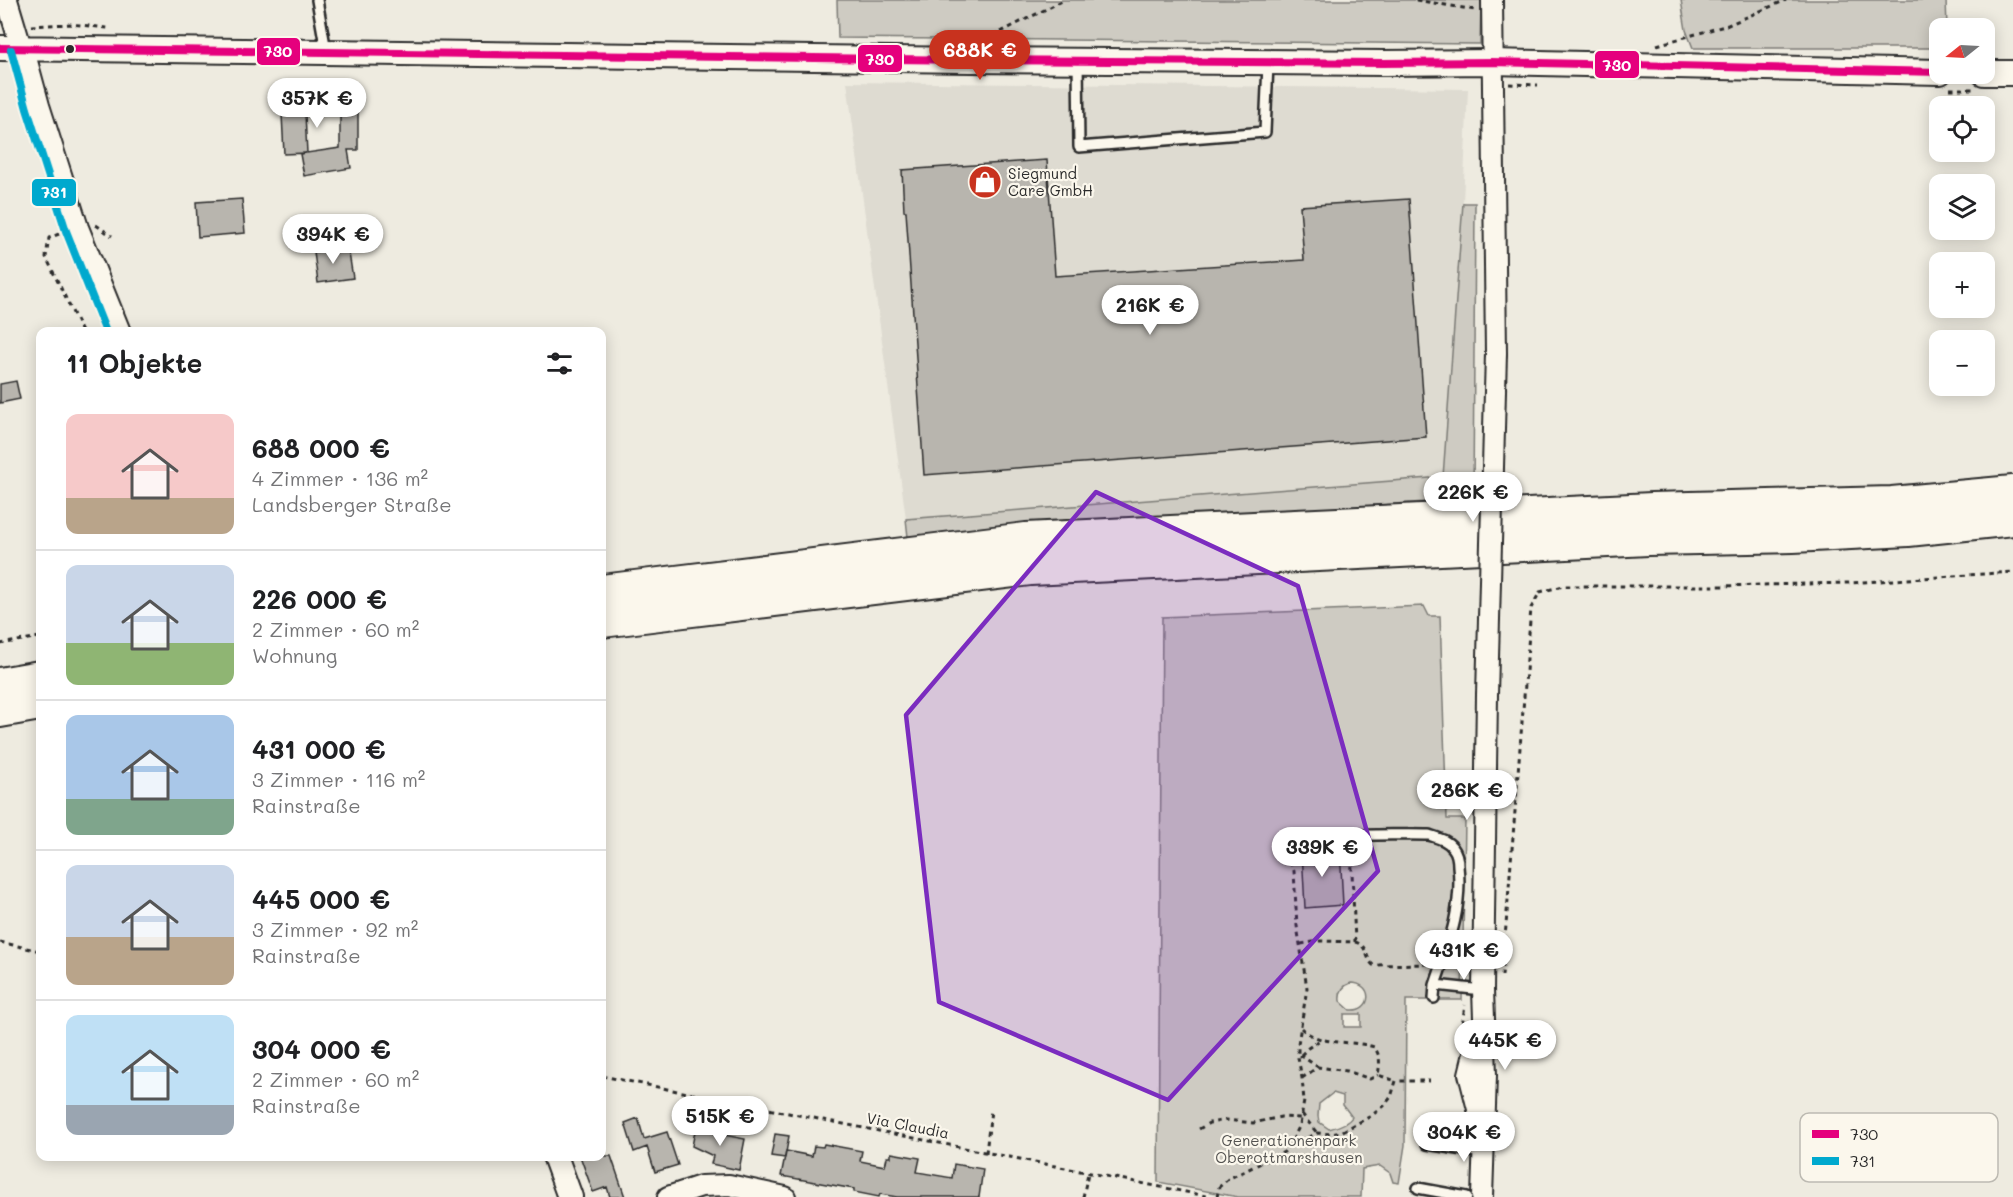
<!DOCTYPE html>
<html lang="de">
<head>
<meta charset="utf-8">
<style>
	:root { --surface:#fff; --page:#f6f6f6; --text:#202124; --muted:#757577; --line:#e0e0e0; --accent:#c8321e }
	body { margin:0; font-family:Mali,sans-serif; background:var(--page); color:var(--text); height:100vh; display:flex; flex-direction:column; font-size:22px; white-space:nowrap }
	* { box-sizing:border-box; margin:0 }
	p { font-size:20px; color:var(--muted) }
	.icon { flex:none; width:33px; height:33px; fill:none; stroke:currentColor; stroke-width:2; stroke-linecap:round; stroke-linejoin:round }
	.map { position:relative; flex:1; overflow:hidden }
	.drawer { position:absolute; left:36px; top:327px; width:570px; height:834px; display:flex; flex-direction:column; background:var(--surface); border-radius:12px; box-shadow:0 3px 15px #0003 }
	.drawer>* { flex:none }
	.needle { width:39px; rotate:252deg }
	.controls { position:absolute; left:1929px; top:18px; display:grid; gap:12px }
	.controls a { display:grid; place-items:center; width:66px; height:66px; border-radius:12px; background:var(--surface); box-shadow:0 3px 15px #0003; font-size:30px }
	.price { position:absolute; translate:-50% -51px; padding:0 14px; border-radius:21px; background:#fff; color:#222; font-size:20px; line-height:39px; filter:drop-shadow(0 2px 3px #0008) }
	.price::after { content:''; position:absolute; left:50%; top:36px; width:18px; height:14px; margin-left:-9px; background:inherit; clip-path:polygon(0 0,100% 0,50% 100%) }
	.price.active { background:var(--accent); color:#fff }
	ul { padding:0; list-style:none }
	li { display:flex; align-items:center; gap:18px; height:150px; padding:0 30px }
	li+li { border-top:2px solid var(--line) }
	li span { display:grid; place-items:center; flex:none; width:168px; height:120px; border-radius:12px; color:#555 }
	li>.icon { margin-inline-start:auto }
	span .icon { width:72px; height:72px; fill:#fffc; stroke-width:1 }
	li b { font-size:26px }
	h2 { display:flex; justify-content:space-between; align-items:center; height:72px; padding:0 30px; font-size:26px }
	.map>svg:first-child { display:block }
	.built { fill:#dedbd1 }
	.green { fill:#cecbc2; stroke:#7c7b76; stroke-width:1.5; fill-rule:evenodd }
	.building { fill:#b8b5ae; stroke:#2b2b2b; stroke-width:1.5 }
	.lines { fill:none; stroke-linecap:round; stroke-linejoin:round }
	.service-casing { stroke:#2b2b2b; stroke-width:14 }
	.minor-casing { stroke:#2b2b2b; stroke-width:24 }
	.tertiary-casing { stroke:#2b2b2b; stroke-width:28 }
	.trunk-casing { stroke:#2b2b2b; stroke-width:36 }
	.path { stroke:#2b2b2b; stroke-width:3; stroke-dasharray:4.5 4.5; stroke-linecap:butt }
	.service { stroke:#fbf7ec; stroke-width:9 }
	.minor { stroke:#fbf7ec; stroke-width:20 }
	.tertiary { stroke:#fbf7ec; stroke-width:24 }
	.trunk { stroke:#fbf7ec; stroke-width:32 }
	.minor-bridge-casing { stroke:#2b2b2b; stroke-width:24; stroke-linecap:butt }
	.minor-bridge { stroke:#fbf7ec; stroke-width:20 }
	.bus-1-casing { stroke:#fbf7ec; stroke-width:12 }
	.bus-2-casing { stroke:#fbf7ec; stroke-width:12 }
	.bus-1 { stroke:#e5007d; stroke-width:8 }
	.bus-2 { stroke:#00a9ce; stroke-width:8 }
	.marked { fill:#7b2cbf; fill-opacity:0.2; stroke:#7b2cbf; stroke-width:4.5; stroke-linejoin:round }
	.bus-dot { fill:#2b2b2b; stroke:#fbf7ec; stroke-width:2 }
	.labels { text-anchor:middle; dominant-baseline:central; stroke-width:4.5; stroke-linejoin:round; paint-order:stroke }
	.poi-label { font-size:15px; fill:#2b2b2b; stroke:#fbf7ec; text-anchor:start }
	.street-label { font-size:15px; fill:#2b2b2b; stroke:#fbf7ec }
	.park-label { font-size:15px; fill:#545351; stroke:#fbf7ec }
	.key { fill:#fbf7ec; stroke:#bdbab2; stroke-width:1.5 }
	.key-label { font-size:16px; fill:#2b2b2b }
	.line-badge { stroke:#fbf7ec; stroke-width:2 }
	.badge-label { font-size:16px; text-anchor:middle; font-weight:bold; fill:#fff }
</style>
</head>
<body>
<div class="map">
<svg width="2013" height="1197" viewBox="0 0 2013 1197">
	<rect width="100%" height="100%" fill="#eeebe0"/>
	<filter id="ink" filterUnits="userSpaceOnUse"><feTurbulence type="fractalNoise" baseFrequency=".0167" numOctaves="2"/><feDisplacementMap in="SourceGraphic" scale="12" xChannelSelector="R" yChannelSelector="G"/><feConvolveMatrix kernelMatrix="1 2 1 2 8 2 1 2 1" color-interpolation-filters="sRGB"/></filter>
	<g filter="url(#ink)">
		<path class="built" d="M847 82 1468 89 1463 203 1444 477 906 519Z"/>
		<path class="green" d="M837 0H1481L1480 44 838 38Z
			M1681 0H1946L1947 28H1940L1939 48H1693L1686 30Z
			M1463 203H1475L1473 499 1025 528 908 537 906 519 1443 477Z
			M1424 606 1429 616H1440L1447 819H1465L1462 1000H1406L1405 1145 1399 1183 1393 1182 1390 1173 1380 1166 1362 1169 1361 1197H1238L1158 1182 1162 617ZM1351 983C1374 983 1373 1012 1350 1010L1340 1001C1339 992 1342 986 1351 983ZM1344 1014H1361V1027H1344ZM1333 1093 1343 1096V1105L1352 1117C1348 1124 1337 1127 1329 1129L1319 1122 1318 1116 1319 1104Z"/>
		<path class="building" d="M311 83 312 114H305L307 153 340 148V92H358V150H348L351 168 304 176 300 154 306 153 284 154 282 114H280L278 84Z
			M1047 160 1055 276 1304 260 1300 206 1409 199 1426 437 924 475 906 211H904L902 170Z
			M242 199 245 233 198 237 196 202Z
			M348 247 353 278 318 283 314 252Z
			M16 381 20 399 0 403V384Z
			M1340 849 1343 905 1305 908 1302 851Z
			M638 1118 644 1139 667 1132 678 1165 655 1172 647 1147 634 1152 625 1123Z
			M696 1126 720 1131 719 1134 745 1139 739 1170 711 1164 713 1156 692 1146Z
			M775 1134 789 1136 785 1158 771 1156Z
			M824 1144 862 1151 860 1161 885 1166 887 1157H891V1153L920 1158 917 1172 952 1178 954 1164 983 1169 979 1197H897L880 1194 879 1197 854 1192V1189L781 1176 786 1151 812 1156 814 1146 823 1147Z
			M580 1156H611L625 1197H610L607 1187 593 1192Z"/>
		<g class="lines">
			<defs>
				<path id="service" d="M317 0 326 51
					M1078 61 1079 147 1265 132 1268 64
					M1280 851C1321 831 1383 835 1429 835 1438 838 1447 840 1453 848 1457 853 1458 861 1458 866 1463 908 1448 946 1435 985L1483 990
					M1434 998 1435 985
					M1427 1144 1483 1153
					M1418 1188 1467 1197"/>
				<path id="minor" d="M7 0 21 47
					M1492 0 1496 353
					M1478 1037 1469 1074 1479 1113
					M668 1197 701 1186 729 1185 785 1197
					M1482 1197 1486 1075 1483 990 1487 695"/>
				<path id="tertiary" d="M21 47 37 106 76 228 118 332
					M0 48 972 60 1383 63 1492 62 1940 72
					M1984 73H2013
					M555 1156 570 1197"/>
				<path id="trunk" d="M602 591 1026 539 1652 509 1892 503 2013 492
					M602 621 1030 569 1648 539 1793 536 1908 530 2013 519
					M0 684 40 677
					M0 711 40 704"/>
			</defs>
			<use href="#service" class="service-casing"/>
			<use href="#minor" class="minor-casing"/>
			<use href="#tertiary" class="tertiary-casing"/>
			<use href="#trunk" class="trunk-casing"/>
			<path class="path" d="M1416 0 1475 10
				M31 26 70 24 108 28
				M985 40 1064 0
				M1657 45 1728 25 1786 0
				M1509 84 1538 85
				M1950 89H1973
				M96 225 112 236
				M59 234 49 238 46 257 82 332
				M0 644 40 637
				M1351 848 1355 942
				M0 942 40 951
				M1301 944 1319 941 1355 942C1368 945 1365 958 1373 965L1429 964
				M1502 976 1531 608 1540 592 1563 586H1719L1849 583 2013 572
				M1301 1028C1321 1047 1349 1039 1374 1047 1381 1056 1380 1064 1378 1075L1396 1081
				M1461 1032 1465 1005
				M1300 1055 1318 1067
				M1301 1055 1308 1048 1320 1040
				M602 1076 1211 1197
				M1302 1078 1318 1067 1347 1071 1370 1079 1378 1075
				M1302 1114 1317 1133
				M1199 1129 1209 1123 1226 1120 1253 1123 1281 1117 1301 1118
				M1292 1145 1317 1133 1332 1134 1341 1132 1371 1116 1384 1106 1391 1097 1396 1081H1430
				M986 1153 991 1110
				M1083 1197 1088 1173
				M1217 1197 1219 1187 1228 1179 1284 1152 1290 1145 1300 1125 1304 1101 1302 1078 1298 1058V1044L1307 988 1297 926 1294 871 1289 860"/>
			<use href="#service" class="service"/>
			<use href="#minor" class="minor"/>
			<use href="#tertiary" class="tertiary"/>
			<use href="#trunk" class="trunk"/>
			<defs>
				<path id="minor-bridge" d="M1487 695 1496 353"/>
			</defs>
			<use href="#minor-bridge" class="minor-bridge-casing"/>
			<use href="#minor-bridge" class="minor-bridge"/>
			<defs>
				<path id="bus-1" d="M0 48 972 60 1383 63 1492 62 1940 72"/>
				<path id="bus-2" d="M11 50 27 109 66 231 106 332"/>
			</defs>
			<use href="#bus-1" class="bus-1-casing"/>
			<use href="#bus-2" class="bus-2-casing"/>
			<use href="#bus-1" class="bus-1"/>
			<use href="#bus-2" class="bus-2"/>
		</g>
	</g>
	<path class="marked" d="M1096 492 1298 586 1378 871 1168 1100 939 1002 906 715Z"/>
	<defs>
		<symbol id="shop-disc" viewBox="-11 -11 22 22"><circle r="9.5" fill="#c8321e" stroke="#fbf7ec"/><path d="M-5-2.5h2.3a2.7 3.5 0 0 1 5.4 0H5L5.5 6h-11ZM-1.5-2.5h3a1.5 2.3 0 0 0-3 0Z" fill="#fff"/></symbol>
	</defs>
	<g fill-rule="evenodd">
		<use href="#shop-disc" x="966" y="163" width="38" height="38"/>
	</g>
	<circle class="bus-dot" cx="70" cy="49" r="5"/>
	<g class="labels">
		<g class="poi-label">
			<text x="1008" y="173">Siegmund<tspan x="1008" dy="17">Care GmbH</tspan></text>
		</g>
		<g class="street-label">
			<text transform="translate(908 1125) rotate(11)">Via Claudia</text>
		</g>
		<g class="park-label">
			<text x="1289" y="1140">Generationenpark<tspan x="1289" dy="17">Oberottmarshausen</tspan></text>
		</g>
	</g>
	<rect x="1800" y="1113" width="198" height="69" rx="9" class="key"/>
	<rect x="1812" y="1130" width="27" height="8" fill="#e5007d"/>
	<rect x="1812" y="1157" width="27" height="8" fill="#00a9ce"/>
	<g class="key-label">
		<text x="1850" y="1140">730</text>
		<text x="1850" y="1167">731</text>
	</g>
	<g class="line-badge">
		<rect x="256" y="37" width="45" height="29" rx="6" fill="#e5007d"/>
		<rect x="857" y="44" width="46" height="29" rx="6" fill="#e5007d"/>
		<rect x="1594" y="50" width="46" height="29" rx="6" fill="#e5007d"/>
		<rect x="31" y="178" width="46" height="29" rx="6" fill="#00a9ce"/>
	</g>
	<g class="badge-label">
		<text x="278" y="57">730</text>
		<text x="880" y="65">730</text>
		<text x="1617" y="71">730</text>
		<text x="54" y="198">731</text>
	</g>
</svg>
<div class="controls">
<a><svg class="needle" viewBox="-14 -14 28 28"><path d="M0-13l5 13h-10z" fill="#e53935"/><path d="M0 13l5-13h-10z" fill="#757577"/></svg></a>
<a><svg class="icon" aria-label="locate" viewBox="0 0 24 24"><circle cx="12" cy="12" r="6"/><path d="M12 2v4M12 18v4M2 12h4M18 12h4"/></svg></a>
<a><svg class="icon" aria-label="layers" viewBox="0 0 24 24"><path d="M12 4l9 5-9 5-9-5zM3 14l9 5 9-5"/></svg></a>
<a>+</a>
<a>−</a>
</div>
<b class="price active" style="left:980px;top:81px">688K €</b>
<b class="price" style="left:317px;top:129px">357K €</b>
<b class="price" style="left:333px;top:265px">394K €</b>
<b class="price" style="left:1150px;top:336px">216K €</b>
<b class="price" style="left:1473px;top:523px">226K €</b>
<b class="price" style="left:1467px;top:821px">286K €</b>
<b class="price" style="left:1322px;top:878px">339K €</b>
<b class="price" style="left:1464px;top:981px">431K €</b>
<b class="price" style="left:1505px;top:1071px">445K €</b>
<b class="price" style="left:720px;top:1147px">515K €</b>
<b class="price" style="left:1464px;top:1163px">304K €</b>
<section class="drawer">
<h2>11 Objekte<svg class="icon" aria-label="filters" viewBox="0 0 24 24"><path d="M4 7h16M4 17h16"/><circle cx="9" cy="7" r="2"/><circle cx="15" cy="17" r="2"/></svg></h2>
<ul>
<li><span style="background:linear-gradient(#f6c9c9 70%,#b9a48a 0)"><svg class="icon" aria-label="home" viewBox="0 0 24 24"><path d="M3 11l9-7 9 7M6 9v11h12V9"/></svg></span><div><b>688 000 €</b><p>4 Zimmer · 136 m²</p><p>Landsberger Straße</p></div></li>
<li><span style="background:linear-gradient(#c9d6e8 65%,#8fb573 0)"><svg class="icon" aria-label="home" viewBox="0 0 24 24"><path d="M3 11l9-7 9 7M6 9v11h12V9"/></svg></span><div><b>226 000 €</b><p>2 Zimmer · 60 m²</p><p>Wohnung</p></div></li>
<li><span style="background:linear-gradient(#a9c7e8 70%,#7fa58c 0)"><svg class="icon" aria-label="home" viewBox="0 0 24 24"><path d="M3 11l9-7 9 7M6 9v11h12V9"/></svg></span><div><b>431 000 €</b><p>3 Zimmer · 116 m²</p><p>Rainstraße</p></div></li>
<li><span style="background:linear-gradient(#c9d6e8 60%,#b9a48a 0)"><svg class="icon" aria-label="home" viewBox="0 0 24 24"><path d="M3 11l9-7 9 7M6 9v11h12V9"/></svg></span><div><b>445 000 €</b><p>3 Zimmer · 92 m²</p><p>Rainstraße</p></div></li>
<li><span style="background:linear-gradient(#bfe0f5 75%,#9aa5b1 0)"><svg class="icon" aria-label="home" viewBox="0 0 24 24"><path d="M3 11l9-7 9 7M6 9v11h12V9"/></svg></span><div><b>304 000 €</b><p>2 Zimmer · 60 m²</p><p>Rainstraße</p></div></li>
</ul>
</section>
</div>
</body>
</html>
